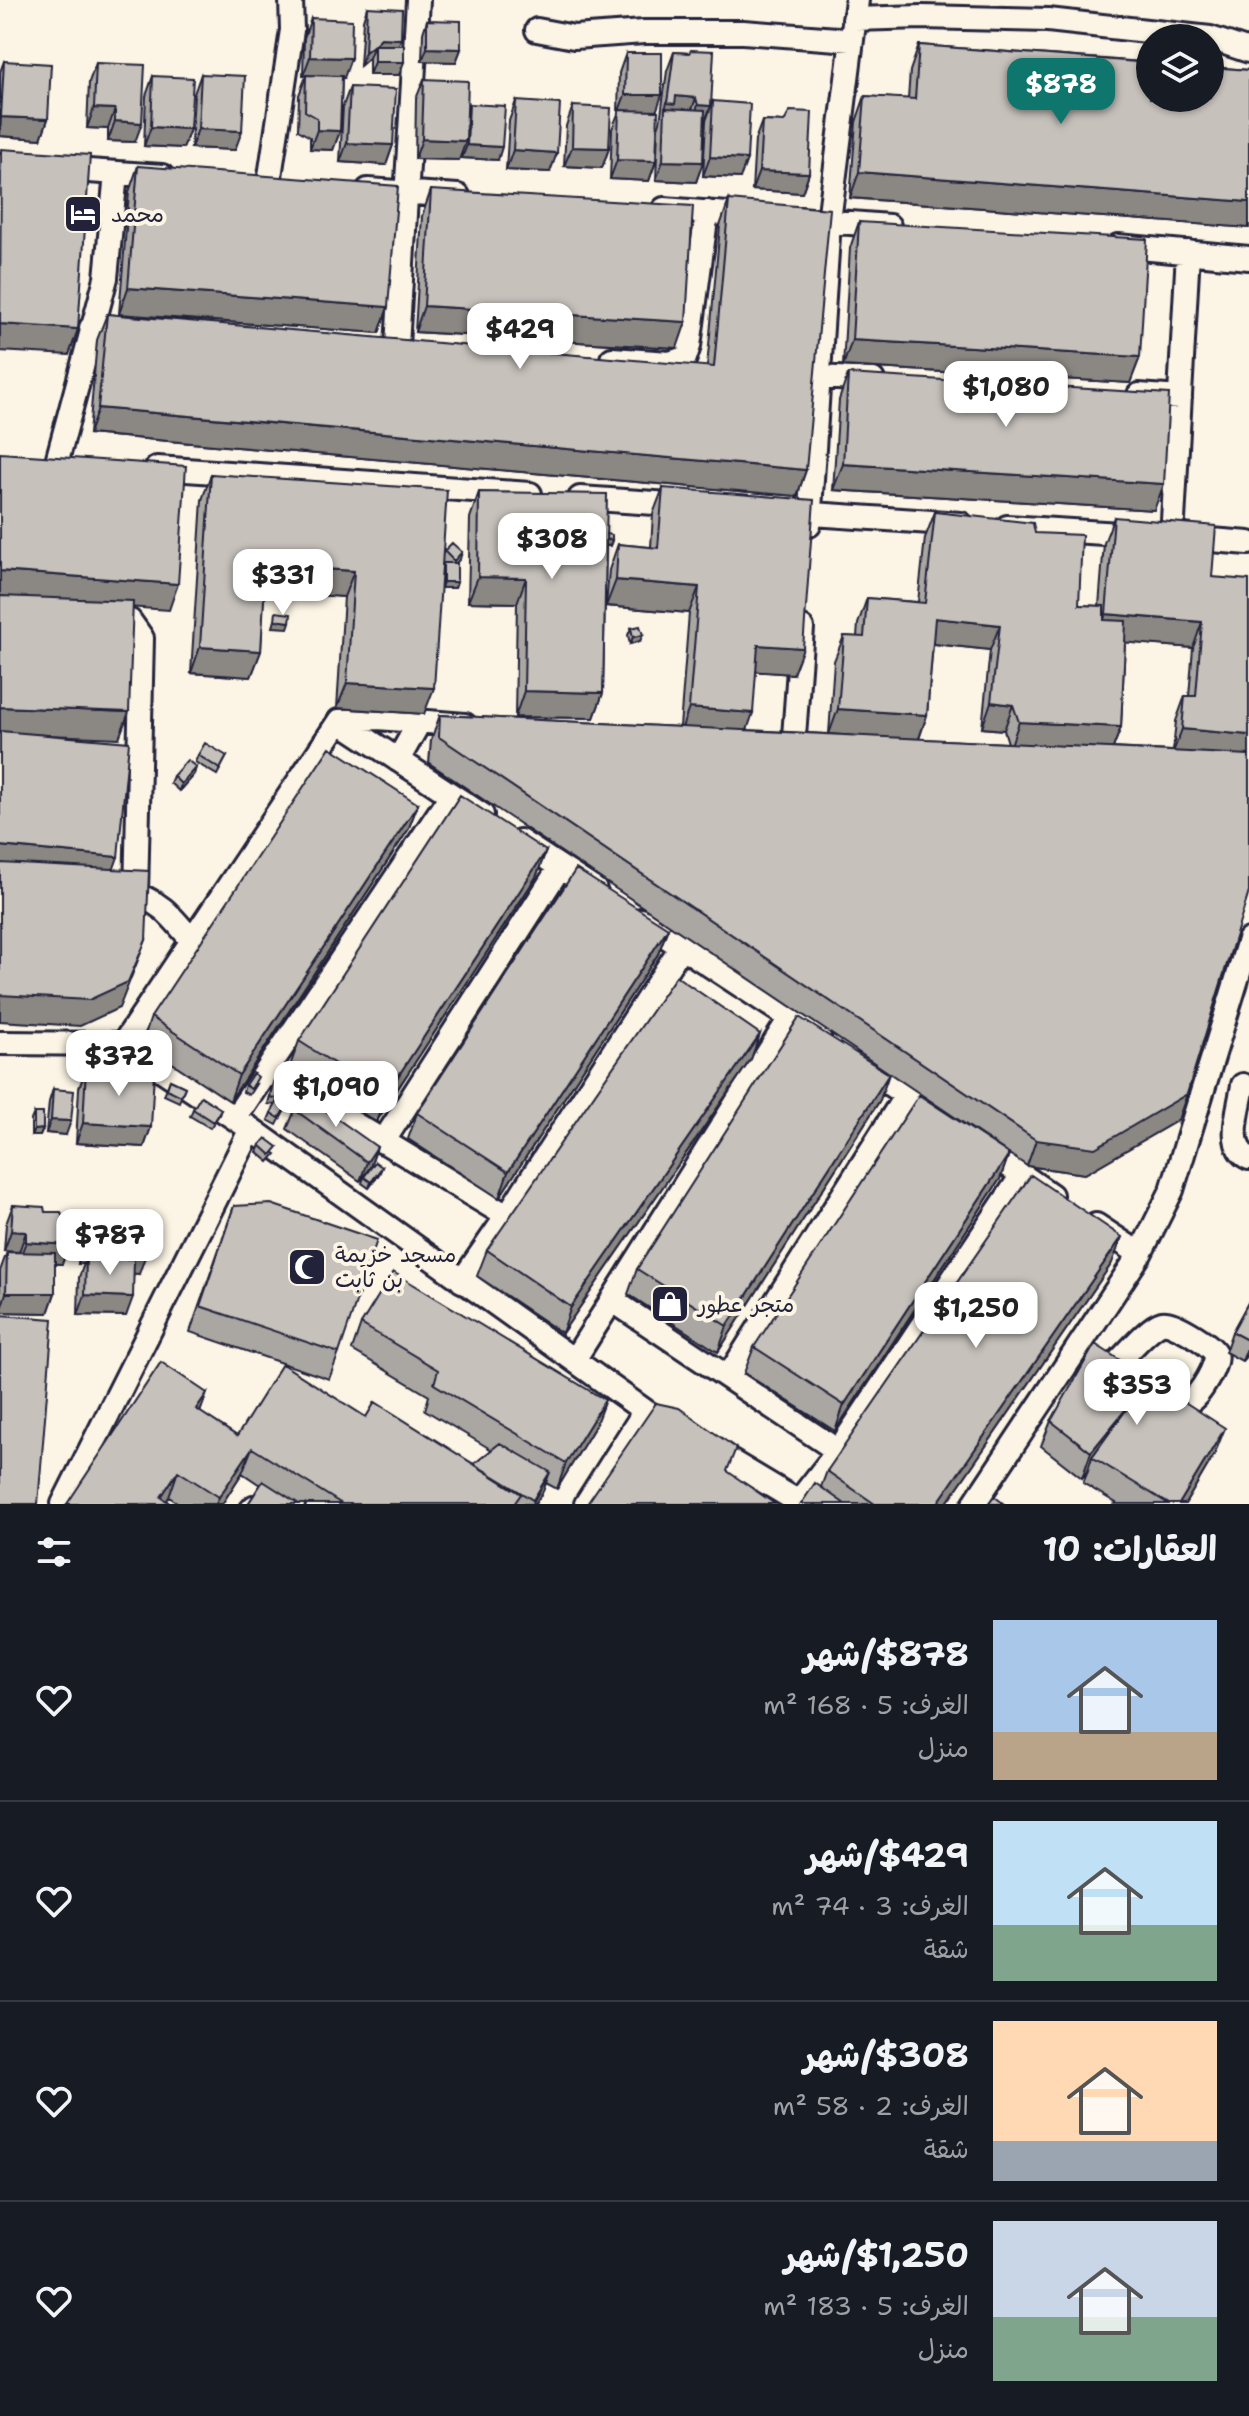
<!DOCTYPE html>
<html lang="ar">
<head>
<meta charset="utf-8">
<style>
	:root { --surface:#171b24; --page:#242831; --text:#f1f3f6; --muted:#9ea1a6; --line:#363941; --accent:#0f766e }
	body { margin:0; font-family:"Shantell Sans","Playpen Sans Arabic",sans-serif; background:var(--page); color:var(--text); direction:rtl; height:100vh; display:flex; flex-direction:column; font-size:30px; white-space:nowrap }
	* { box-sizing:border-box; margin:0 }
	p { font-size:26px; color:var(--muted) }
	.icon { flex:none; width:44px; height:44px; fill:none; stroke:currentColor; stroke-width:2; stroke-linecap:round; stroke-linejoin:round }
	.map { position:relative; height:1504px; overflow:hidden; direction:ltr }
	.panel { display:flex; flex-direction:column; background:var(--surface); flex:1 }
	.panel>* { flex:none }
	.buttons { position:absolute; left:1136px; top:24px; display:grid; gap:16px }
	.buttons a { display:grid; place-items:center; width:88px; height:88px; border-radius:50%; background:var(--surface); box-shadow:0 2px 6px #0004; font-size:40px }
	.price { position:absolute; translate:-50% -68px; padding:0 18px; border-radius:16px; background:#fff; color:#222; font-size:26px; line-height:52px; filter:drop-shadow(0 2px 4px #0008) }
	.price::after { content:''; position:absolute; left:50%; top:48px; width:24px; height:18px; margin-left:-12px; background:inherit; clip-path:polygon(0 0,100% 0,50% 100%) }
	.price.on { background:var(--accent); color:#fff }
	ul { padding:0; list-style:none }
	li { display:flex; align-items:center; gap:24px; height:200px; padding:0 32px }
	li+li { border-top:2px solid var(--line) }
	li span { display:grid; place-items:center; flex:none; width:224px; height:160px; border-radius:0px; color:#555 }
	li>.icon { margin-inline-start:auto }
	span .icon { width:96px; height:96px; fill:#fffc; stroke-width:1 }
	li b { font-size:34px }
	h2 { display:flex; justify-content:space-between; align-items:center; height:96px; padding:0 32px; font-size:34px }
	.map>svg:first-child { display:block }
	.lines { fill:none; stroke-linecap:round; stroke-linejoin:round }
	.minor-casing { stroke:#22223b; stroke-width:28 }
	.minor { stroke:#fcf5e5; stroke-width:22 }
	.wall { fill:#aaa6a1; stroke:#22223b; stroke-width:2; fill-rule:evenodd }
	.shaded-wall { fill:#8b8783; stroke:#22223b; stroke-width:2 }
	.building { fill:#c6c1bb; stroke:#22223b; stroke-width:2 }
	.labels { text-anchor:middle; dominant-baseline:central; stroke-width:8; stroke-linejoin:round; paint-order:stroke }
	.poi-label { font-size:22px; fill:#22223b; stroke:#fcf5e5; text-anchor:start }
</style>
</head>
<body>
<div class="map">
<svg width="1249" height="1504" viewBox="0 0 1249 1504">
	<rect width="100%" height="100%" fill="#fcf5e5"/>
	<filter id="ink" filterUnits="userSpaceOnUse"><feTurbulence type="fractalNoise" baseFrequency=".0125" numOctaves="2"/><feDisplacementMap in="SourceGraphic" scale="16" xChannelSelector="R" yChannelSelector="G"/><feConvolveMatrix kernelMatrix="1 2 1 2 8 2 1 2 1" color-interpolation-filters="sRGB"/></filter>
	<g filter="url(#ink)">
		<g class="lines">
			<defs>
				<path id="minor" d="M854 19 922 17 1048 20 1210 38
					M537 30 574 37 644 32H743L851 40
					M1210 38 1249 51
					M0 165 162 176
					M269 183 292 30 291 0
					M368 190 458 196
					M664 209 753 216
					M799 219 889 226
					M1118 246 1249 258
					M91 328 130 330
					M397 346 418 0
					M612 359 670 363 685 358 689 346 707 212
					M819 377 873 380
					M1139 395 1180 398
					M57 461 106 278 116 173
					M157 468 530 494
					M580 498 685 505
					M783 512 961 524
					M809 525 829 221 857 0
					M1007 527 1136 535
					M1172 538 1188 252
					M1186 538 1249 543
					M106 611 130 621 142 638 136 894
					M339 721 482 815
					M793 750 802 628
					M398 760 420 721
					M520 841 595 890
					M125 892C158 898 172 916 192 941
					M641 920 819 1037
					M0 1043 123 1044 251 1129 645 1411 674 1428
					M123 1044 339 721 378 718 465 725
					M861 1065 939 1117
					M267 1071 507 1216
					M1243 1085C1240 1107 1225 1147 1249 1158
					M235 1118 451 795
					M383 1142 560 867
					M980 1146 1051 1195
					M1140 1254 1172 1190 1249 940
					M462 1281 507 1216 681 947
					M612 1300 838 1451
					M574 1360 790 1018
					M1115 1365C1126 1355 1148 1327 1162 1323 1172 1320 1210 1344 1215 1353 1220 1363 1199 1396 1190 1401 1185 1404 1183 1404 1178 1404L1159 1394
					M728 1377 906 1095
					M707 1447 802 1504
					M799 1501 838 1451 1022 1175
					M63 1504 251 1129
					M225 1504C249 1466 264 1485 293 1504
					M586 1504 645 1411
					M974 1504 1140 1254 1096 1225"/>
			</defs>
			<use href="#minor" class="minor-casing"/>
			<use href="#minor" class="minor"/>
		</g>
		<path class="wall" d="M367 7 399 45V75H369V58L360 66 363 20Z
			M311 18 344 78H342L340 131 333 150 310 149V137L298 130 299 95 306 76H303L304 38Z
			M427 20 461 49 456 62 422 61 423 33Z
			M919 45 1249 70V228L850 198 856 122 865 96 908 99 910 71Z
			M674 52 689 53 705 122 703 162 696 182 656 180 658 128 660 122 667 71Z
			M626 53 656 111V161L649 181 610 179 612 129 618 114 619 73Z
			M4 61 48 119 41 139 0 136V72Z
			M96 63 135 142 108 141V129L87 128 89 82Z
			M201 74 235 150 191 148 194 94Z
			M153 76 190 129 183 148 144 146 146 96Z
			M424 79 467 110 469 104 498 160 462 158V151L459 160 415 159 416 99Z
			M350 87 393 145 386 165 340 162 343 106Z
			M516 101 550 172 506 170 509 121Z
			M713 101 747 159 740 178 703 176 706 121Z
			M573 106 609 148 602 168 564 166 566 126Z
			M762 121 784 122 809 173 802 193 752 190 755 140Z
			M138 166 388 307 379 333 119 314 129 192Z
			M431 190 677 348 415 332 422 216Z
			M729 200 806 470 797 496 89 434 97 340 107 314 707 367 720 226Z
			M859 222 1140 357 1130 383 843 366 850 248Z
			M848 374 1154 510 833 490 839 400Z
			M211 474 442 555 444 551 462 552 460 559 456 563 457 582 455 588H441V580L424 714 337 708 344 597 264 591 261 651 251 677 191 673 202 500Z
			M663 488 793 674 756 671 747 730 829 734 834 661 844 636 857 637 858 624 867 598 918 602 925 538 935 512 1035 533 1079 605 1099 606 1104 543 1114 517 1212 577 1178 1120 1085 1174 1027 1166 1009 1154 1000 1179 835 1431 744 1373 754 1347 1002 1149 429 763 431 740 440 715 680 727 689 613 606 606 609 570 618 544 651 547 653 514ZM1125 642 1193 648 1189 696H1185L1176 721 1173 751 1113 748 1121 727ZM933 644 990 650 982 728 1004 730 1008 743 919 739 927 715Z
			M479 492 606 534 612 540 610 546H606L603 693 594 718 515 717 517 603 468 602 470 518Z
			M631 628 640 641 630 644 628 635Z
			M198 755 227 756 217 775 195 762Z
			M196 767 194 774 179 791 170 783 173 776Z
			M418 804 408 830 230 1101 142 1043 151 1017Z
			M546 851 536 877 376 1122 290 1066 299 1041Z
			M668 928 658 954 499 1198 408 1139 417 1113Z
			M760 1034 751 1059 562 1333 477 1276 487 1250Z
			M86 1069 151 1127 144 1147 76 1143 79 1088Z
			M170 1080 185 1087 179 1102 164 1095Z
			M273 1083 278 1099 275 1105 268 1104Z
			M256 1084 249 1095 243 1092 245 1085Z
			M53 1089 66 1135 46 1133 49 1102Z
			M880 1100 718 1352 628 1294 637 1269Z
			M193 1109H221L219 1115 210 1128 190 1116Z
			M285 1110 277 1125 268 1120 271 1113Z
			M295 1110 377 1147 370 1167 360 1181 287 1129Z
			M34 1113 43 1129 40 1136H31V1120Z
			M260 1145 276 1154 269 1162 257 1152Z
			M382 1167 379 1174 369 1188 362 1183 364 1177Z
			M13 1205 45 1212 69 1245 62 1264H55V1293L48 1313 0 1312V1271L7 1252H19L4 1251 6 1224Z
			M234 1206 339 1353 329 1379 190 1332Z
			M88 1215 132 1229 139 1274 134 1273 126 1316 78 1315 79 1277 84 1264H78L81 1234Z
			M1112 1263 946 1504H801L821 1487 827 1471Z
			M1249 1301V1353L1242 1361 1225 1352 1232 1332Z
			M361 1324 595 1426 557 1489 546 1483 543 1491 535 1504H248L260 1485 242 1473 222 1504H180L169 1497 166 1501 67 1504 207 1393 200 1412 237 1436 366 1417 474 1464 492 1450 425 1410 429 1396 352 1350Z
			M1051 1421 1215 1453 1185 1504H1115L1116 1503 1083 1483 1088 1471 1082 1478 1041 1446Z"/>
		<path class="shaded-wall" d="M381 38 401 39 396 52 374 45Z
			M374 45 369 58 360 66 365 52Z
			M427 48 461 49 456 62 422 61Z
			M310 57 351 58 344 78 303 76Z
			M374 62H404L399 75H369Z
			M625 95H662L655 115 619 111Z
			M676 96 696 98 689 118 665 109 667 103Z
			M698 105 711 106 703 126 691 125Z
			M94 108 115 109 108 129 87 128Z
			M1 117 48 119 41 139 0 136Z
			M115 121 142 123 135 142 108 141Z
			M151 127 190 129 183 148 144 146Z
			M198 129 242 131 235 150 191 148Z
			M317 130 340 131 333 150 310 149Z
			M422 139 466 141 459 160 415 159Z
			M347 143 393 145 386 165 340 162Z
			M467 145 502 147 498 160 462 158Z
			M572 147 609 148 602 168 564 166Z
			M513 150 557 153 550 172 506 170Z
			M710 157 747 159 740 178 703 176Z
			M617 160 656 161 649 181 610 179Z
			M663 161 703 162 696 182 656 180Z
			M759 171 809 173 802 193 752 190Z
			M859 172 1249 202V228L850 198Z
			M128 288 388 307 379 333 119 314Z
			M424 306 686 322 677 348 415 332Z
			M0 324 78 329 69 355 0 351Z
			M852 340 1140 357 1130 383 843 366Z
			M98 408 806 470 797 496 89 434Z
			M843 464 1164 484 1154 510 833 490Z
			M603 539 612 540 610 546 600 545Z
			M266 565 354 571 344 597 257 591Z
			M0 571 178 584 169 610 0 598Z
			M478 577 526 578 517 603 468 602Z
			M616 580 699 587 689 613 606 606Z
			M443 582H457L455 588H441Z
			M1106 614 1202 622 1193 648 1096 640Z
			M935 618 1000 625 990 650 925 643Z
			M275 620 290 622 288 628 273 627Z
			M643 635 640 641 630 644 633 637Z
			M758 645 803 648 793 674 749 671Z
			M200 647 261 651 251 677 191 673Z
			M347 683 434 688 424 714 337 708Z
			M524 691 603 693 594 718 515 717Z
			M991 702 1013 705 1004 730 982 728Z
			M0 707 129 712 119 738 0 733Z
			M689 708 753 713 744 739 680 733Z
			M838 709 927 715 918 741 829 734Z
			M1019 722 1121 727 1111 753 1010 748Z
			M1182 729 1249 735V762L1172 755Z
			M196 767 194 774 179 791 181 784Z
			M418 804 408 830 230 1101 239 1075Z
			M0 846 118 857 109 882 0 872Z
			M546 851 536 877 376 1122 385 1096Z
			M668 928 658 954 499 1198 508 1172Z
			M146 940 119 1008 80 1026 0 1021V995Z
			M760 1034 751 1059 562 1333 571 1307Z
			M889 1074 880 1100 718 1352 727 1326Z
			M1187 1094 1178 1120 1085 1174 1027 1166 1036 1140Z
			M51 1120 71 1121 66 1135 46 1133Z
			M83 1123 151 1127 144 1147 76 1143Z
			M43 1129 40 1136H31L34 1130Z
			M377 1147 370 1167 360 1181 367 1162Z
			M1009 1154 1000 1179 835 1431 844 1405Z
			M382 1167 379 1174 369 1188 371 1182Z
			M11 1231 26 1232 19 1252 4 1251Z
			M1122 1237 1112 1263 946 1504H937Z
			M26 1242 69 1245 62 1264 18 1262Z
			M85 1244 129 1248 121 1268 86 1258 84 1264H78Z
			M131 1253 146 1254 139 1274 124 1273Z
			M6 1293H55L48 1313 0 1312Z
			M85 1295 133 1297 126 1316 78 1315Z
			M1249 1343V1352L1242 1361Z
			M207 1393 198 1418 196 1409Z
			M605 1400 595 1426 557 1489 566 1463Z
			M1131 1403 1092 1457 1088 1470 1082 1478 1091 1452Z
			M1225 1428 1215 1453 1185 1504H1179Z
			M252 1448 242 1473 222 1504H216L219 1497Z
			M178 1471 169 1497 164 1504 161 1497Z
			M550 1472 543 1491 535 1504H532Z"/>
		<path class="building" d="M367 7 402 9 401 39 381 38 374 45H404V62H374V45L365 52Z
			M311 18 352 20 351 58 310 57Z
			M427 20 461 21V49L427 48Z
			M919 45 1150 63V98H1210V67L1249 70V202L859 172 865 96 915 99Z
			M691 50 714 51 711 106 698 105 696 98 676 96 675 104 667 103 674 52 689 53Z
			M626 53H662V95H625Z
			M4 61 51 64 48 119 1 117Z
			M96 63 145 65 142 123 115 121V109L94 108Z
			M201 74 245 76 242 131 198 129Z
			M306 75 342 76 340 131 317 130V118L305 111Z
			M153 76 193 78 190 129 151 127Z
			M424 79 468 81 466 141 422 139Z
			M350 87 396 89 393 145 347 143Z
			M516 101 560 104 557 153 513 150Z
			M713 101 750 104 747 159 710 157Z
			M469 104 505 106 502 147 467 145Z
			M573 106 611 108 609 148 572 147Z
			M665 108 705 110 703 162 663 161Z
			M619 110 658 111 656 161 617 160Z
			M790 111 812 112 809 173 759 171 762 121 784 122Z
			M1 149 90 155 78 329 0 324Z
			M138 166 398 186 388 307 128 288Z
			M431 190 693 206 686 322 424 306Z
			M729 200 830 209 806 470 98 408 107 314 714 367Z
			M859 222 1147 239 1140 357 852 340Z
			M848 374 1169 394 1164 484 843 464Z
			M0 453 186 466 178 584 0 571Z
			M211 474 447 490 434 688 347 683 354 571 266 565 261 651 200 647Z
			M663 488 814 500 803 648 758 645 753 713 689 708 699 587 616 580 618 544 658 548Z
			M479 492 607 494 603 693 524 691 526 578 478 577Z
			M935 512 1033 523 1035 533 1082 535 1079 605 1104 606V620L1126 621 1121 727 1019 722 1013 705 991 702 1000 625 935 618 927 715 838 709 844 636 864 637 867 598 925 603Z
			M1114 517 1216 526 1212 577 1249 580V735L1182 729 1185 696H1196L1202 622 1106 614Z
			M606 534 612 535V540L606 539Z
			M452 543 462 552 454 561 444 551Z
			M443 563H457V582H443Z
			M0 596 133 601 129 712 0 707Z
			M276 612 291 614 290 622 275 620Z
			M640 626 643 635 633 637 631 628Z
			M440 715 1249 755V892L1187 1094 1095 1148 1036 1140 439 737Z
			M0 731 129 742 118 857 0 846Z
			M205 743 227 756 220 769 198 755Z
			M330 747 418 804 239 1075 151 1017Z
			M187 760 196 767 181 784 173 776Z
			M460 795 546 851 385 1096 299 1041Z
			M0 863 149 871 146 940 128 982 89 1000 0 995Z
			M576 869 668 928 508 1172 417 1113Z
			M676 976 760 1034 571 1307 487 1250Z
			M799 1017 889 1074 727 1326 637 1269Z
			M139 1063 151 1071 150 1072 134 1071Z
			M86 1069 154 1072 151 1127 83 1123Z
			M253 1073 258 1077 251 1089 245 1085Z
			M170 1080 185 1087 181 1096 167 1089Z
			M273 1083 281 1084 278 1099 270 1097Z
			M53 1089 74 1091 71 1121 51 1120Z
			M919 1095 1009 1154 844 1405 754 1347Z
			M201 1096 221 1109 213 1122 193 1109Z
			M305 1096 377 1147 367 1162 295 1110Z
			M279 1099 288 1104 279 1118 271 1113Z
			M34 1113H43V1129L34 1130Z
			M266 1138 278 1147 271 1155 260 1145Z
			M375 1162 382 1167 371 1182 364 1177Z
			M1031 1175 1122 1237 937 1504H875L827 1471Z
			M271 1204 377 1240 339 1353 200 1306 234 1206Z
			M13 1205 44 1207 45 1212H61L64 1223 71 1224 69 1245 26 1242V1232L11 1231Z
			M88 1215 133 1219 132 1229 149 1231 146 1254 131 1253 129 1248 85 1244Z
			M7 1252 55 1253V1293H6Z
			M86 1258 134 1259 133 1297 85 1295Z
			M393 1272 605 1400 566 1463 434 1384 438 1370 361 1324Z
			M1249 1301V1341L1232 1332Z
			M0 1315 53 1319 38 1504H0Z
			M1095 1344 1225 1428 1179 1504H1169L1092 1457 1131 1403 1091 1452 1051 1421Z
			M161 1362 207 1393 196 1409 237 1436 282 1364 366 1417 375 1402 521 1494 514 1504H342L252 1448 219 1497 178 1471 161 1497 171 1504H67Z
			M656 1403 679 1408 736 1448 727 1471 775 1504H587Z
			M500 1443 550 1472 533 1500 474 1464Z
			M263 1481 299 1504H248Z
			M815 1483 845 1504H801Z
			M994 1496 1004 1504H988Z"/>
	</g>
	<defs>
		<symbol id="hotel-square" viewBox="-11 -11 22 22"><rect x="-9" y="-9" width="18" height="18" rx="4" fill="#22223b" stroke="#fcf5e5"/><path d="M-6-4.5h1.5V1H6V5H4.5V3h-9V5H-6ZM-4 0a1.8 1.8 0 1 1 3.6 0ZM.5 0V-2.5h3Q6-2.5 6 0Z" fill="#fff"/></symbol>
		<symbol id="mosque-square" viewBox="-11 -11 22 22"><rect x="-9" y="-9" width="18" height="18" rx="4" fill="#22223b" stroke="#fcf5e5"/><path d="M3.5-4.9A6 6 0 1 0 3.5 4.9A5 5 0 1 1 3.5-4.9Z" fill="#fff"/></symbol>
		<symbol id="shop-square" viewBox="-11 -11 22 22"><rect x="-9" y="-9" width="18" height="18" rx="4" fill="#22223b" stroke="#fcf5e5"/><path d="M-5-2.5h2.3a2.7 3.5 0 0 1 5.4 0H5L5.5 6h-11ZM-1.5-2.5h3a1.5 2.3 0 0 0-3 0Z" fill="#fff"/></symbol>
	</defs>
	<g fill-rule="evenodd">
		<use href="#hotel-square" x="61" y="192" width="44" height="44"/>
		<use href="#mosque-square" x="285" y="1245" width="44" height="44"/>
		<use href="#shop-square" x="648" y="1282" width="44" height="44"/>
	</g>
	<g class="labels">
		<g class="poi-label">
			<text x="111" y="214">محمد</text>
			<text x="335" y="1254">مسجد خزيمة<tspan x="335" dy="25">بن ثابت</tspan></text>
			<text x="698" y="1304">متجر عطور</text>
		</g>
	</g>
</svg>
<div class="buttons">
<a><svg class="icon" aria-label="layers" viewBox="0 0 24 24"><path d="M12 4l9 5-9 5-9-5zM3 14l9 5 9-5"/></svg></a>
</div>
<b class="price on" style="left:1061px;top:126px">$878</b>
<b class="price" style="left:520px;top:371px">$429</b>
<b class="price" style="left:1006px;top:429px">$1,080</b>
<b class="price" style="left:552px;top:581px">$308</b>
<b class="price" style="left:283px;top:617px">$331</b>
<b class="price" style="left:119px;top:1098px">$372</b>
<b class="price" style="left:336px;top:1129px">$1,090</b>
<b class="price" style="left:110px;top:1277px">$787</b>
<b class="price" style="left:976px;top:1350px">$1,250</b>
<b class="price" style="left:1137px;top:1427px">$353</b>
</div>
<section class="panel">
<h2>العقارات: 10<svg class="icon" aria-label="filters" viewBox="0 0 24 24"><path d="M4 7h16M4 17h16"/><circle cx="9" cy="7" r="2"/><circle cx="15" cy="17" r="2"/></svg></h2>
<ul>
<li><span style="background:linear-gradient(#a9c7e8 70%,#b9a48a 0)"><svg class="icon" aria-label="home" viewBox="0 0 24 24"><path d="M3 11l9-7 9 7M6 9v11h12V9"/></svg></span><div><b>$878/شهر</b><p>الغرف: 5 · 168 m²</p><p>منزل</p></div><svg class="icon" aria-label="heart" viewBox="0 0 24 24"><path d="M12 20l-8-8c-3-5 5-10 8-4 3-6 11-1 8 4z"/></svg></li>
<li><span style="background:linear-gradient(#bfe0f5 65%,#7fa58c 0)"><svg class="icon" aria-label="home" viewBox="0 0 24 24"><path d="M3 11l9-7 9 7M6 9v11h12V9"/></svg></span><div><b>$429/شهر</b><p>الغرف: 3 · 74 m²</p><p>شقة</p></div><svg class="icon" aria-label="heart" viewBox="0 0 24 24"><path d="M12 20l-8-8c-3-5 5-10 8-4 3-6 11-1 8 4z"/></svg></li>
<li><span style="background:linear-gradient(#ffd9b3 75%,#9aa5b1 0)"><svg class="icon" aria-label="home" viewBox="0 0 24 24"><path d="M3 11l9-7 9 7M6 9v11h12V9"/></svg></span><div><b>$308/شهر</b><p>الغرف: 2 · 58 m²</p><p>شقة</p></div><svg class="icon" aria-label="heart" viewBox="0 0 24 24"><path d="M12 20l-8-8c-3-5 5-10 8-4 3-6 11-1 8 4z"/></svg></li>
<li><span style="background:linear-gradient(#c9d6e8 60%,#7fa58c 0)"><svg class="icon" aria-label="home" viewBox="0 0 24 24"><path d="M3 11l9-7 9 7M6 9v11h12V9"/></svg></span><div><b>$1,250/شهر</b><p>الغرف: 5 · 183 m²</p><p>منزل</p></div><svg class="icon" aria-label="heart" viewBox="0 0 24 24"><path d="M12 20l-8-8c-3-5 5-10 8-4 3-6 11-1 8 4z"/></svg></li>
</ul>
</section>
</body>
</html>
